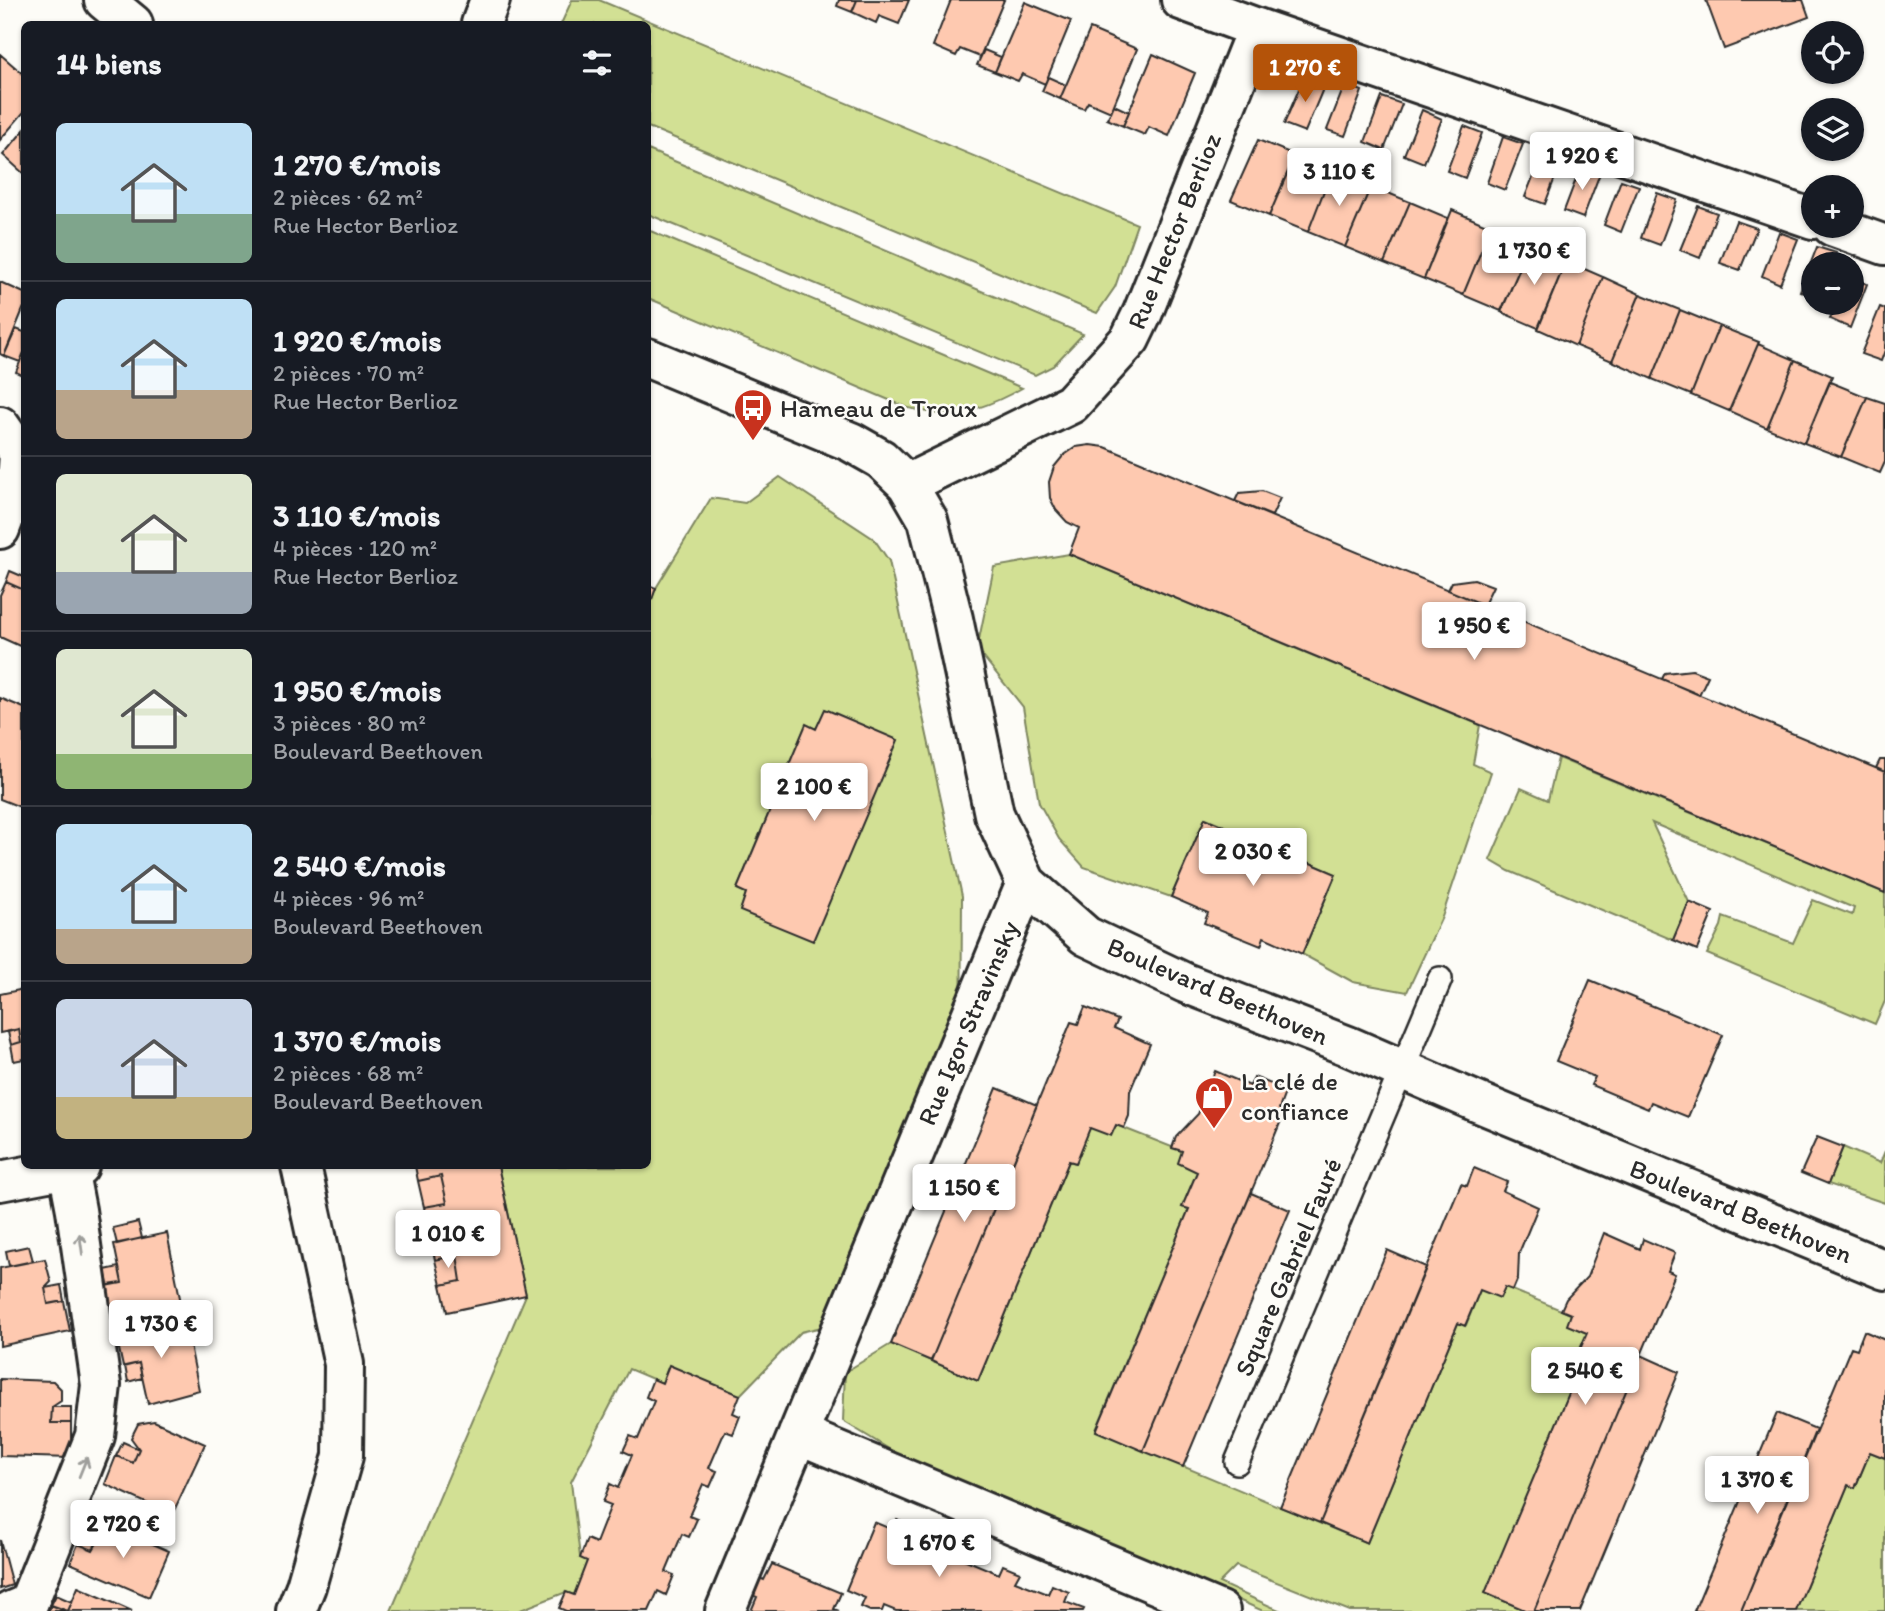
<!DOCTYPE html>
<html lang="fr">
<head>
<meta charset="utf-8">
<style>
	:root { --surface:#171b24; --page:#20242c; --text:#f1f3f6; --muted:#9ea1a6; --line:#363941; --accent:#b45309 }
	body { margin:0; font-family:Itim,sans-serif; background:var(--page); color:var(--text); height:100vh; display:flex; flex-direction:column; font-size:26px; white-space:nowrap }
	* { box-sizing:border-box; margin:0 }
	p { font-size:23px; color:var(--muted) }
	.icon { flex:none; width:38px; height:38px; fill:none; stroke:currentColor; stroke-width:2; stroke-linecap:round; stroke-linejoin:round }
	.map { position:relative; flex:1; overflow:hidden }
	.panel { position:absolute; left:21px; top:21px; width:630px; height:1148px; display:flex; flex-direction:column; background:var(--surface); border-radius:10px; box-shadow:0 2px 5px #0004 }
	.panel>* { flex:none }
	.tools { position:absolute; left:1801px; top:21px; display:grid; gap:14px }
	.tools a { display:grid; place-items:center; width:63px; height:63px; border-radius:50%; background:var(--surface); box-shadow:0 2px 5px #0004; font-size:35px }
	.price { position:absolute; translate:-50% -60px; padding:0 16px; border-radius:7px; background:#fff; color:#222; font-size:23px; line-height:46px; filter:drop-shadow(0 2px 4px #0008) }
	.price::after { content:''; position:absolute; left:50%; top:42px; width:21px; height:16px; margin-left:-10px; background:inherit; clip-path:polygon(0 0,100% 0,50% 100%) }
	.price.selected { background:var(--accent); color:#fff }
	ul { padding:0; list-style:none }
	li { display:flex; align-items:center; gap:21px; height:175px; padding:0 35px }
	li+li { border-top:2px solid var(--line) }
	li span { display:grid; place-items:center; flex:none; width:196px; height:140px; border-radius:10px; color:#555 }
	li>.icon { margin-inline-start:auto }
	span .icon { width:84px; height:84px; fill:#fffc; stroke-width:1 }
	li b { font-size:30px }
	h2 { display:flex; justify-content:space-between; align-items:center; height:84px; padding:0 35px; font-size:30px }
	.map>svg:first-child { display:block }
	.green { fill:#d2e094; stroke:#7e8660; stroke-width:2; fill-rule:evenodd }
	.building { fill:#fec9b0; stroke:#2b2b2b; stroke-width:2 }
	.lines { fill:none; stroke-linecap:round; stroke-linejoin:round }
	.lane-casing { stroke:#2b2b2b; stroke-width:28 }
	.street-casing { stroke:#2b2b2b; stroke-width:44 }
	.secondary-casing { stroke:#2b2b2b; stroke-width:44 }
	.lane { stroke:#fdfcf7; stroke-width:23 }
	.street { stroke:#fdfcf7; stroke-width:38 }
	.secondary { stroke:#fdfcf7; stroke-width:38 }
	.oneway { stroke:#9e9e9b }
	.labels { text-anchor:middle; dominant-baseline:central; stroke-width:5; stroke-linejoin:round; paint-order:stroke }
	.street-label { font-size:26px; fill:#2b2b2b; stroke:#fdfcf7 }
	.poi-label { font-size:26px; fill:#2b2b2b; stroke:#fdfcf7; text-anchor:start }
</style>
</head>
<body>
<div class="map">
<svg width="1885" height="1611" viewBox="0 0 1885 1611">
	<rect width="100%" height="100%" fill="#fdfcf7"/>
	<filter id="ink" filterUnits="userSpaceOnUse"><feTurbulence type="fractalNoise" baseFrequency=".0143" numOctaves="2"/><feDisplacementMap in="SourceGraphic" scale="14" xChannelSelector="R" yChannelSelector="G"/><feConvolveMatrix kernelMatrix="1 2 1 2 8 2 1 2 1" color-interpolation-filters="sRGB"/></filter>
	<g filter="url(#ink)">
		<path class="green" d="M572 0H599L1137 224 1115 287 1097 313 648 127V24H561Z
			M648 150 1083 334 1053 366 1035 375 648 214Z
			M648 230 1022 388C999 401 969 414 942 414 931 413 919 410 908 408L648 298Z
			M780 477 874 539 889 561 962 896 961 1069 868 1316 801 1332 740 1395 669 1366 662 1383 629 1369 571 1482 580 1557 587 1561 574 1595 566 1592 518 1611H391L526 1295 498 1166H648V609L656 588 711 498 745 503ZM825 710 740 911 746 893 737 889 806 724 816 729Z
			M1069 554 1480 725 1473 764 1491 772 1442 917 1407 992 1353 982 1302 954 1336 874 1206 818 1171 897 1084 867 1059 839 1039 803 1023 707 977 649 994 567Z
			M1558 758 1885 893V1001L1875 1024 1707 954 1721 926 1723 917 1793 943 1813 900 1852 915 1854 908 1652 823 1689 902 1673 940 1509 871 1490 860 1521 788 1548 800Z
			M1116 1125 1182 1151 1197 1172 1182 1207 1189 1209 1096 1430 1367 1543 1458 1323 1466 1325 1480 1290 1505 1287 1571 1314 1568 1325 1587 1333 1578 1372 1486 1593 1527 1611H1350L1236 1566 1219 1583 1281 1611H1263L1207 1586 960 1492 843 1421 845 1372 891 1344 978 1381 1069 1161 1076 1163 1090 1128Z
			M1843 1147 1880 1163 1885 1151V1203L1828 1184Z
			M1870 1452 1885 1458V1611H1796L1848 1485 1855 1488Z"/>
		<path class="building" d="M839 0H857L852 12 837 6Z
			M857 0H909L899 24 879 16 876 23 852 12Z
			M951 0H1004L980 57 960 49 956 56 933 46Z
			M1706 0H1803L1809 17 1724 49Z
			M1025 2 1071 21 1045 84 1022 74 1018 81 995 72Z
			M1090 29 1137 49 1111 112 1088 102 1084 109 1060 99Z
			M984 50 1001 57 995 72 977 65Z
			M0 54 24 75V112L0 140Z
			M1153 54 1195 73 1169 136 1149 127 1145 135 1123 126Z
			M1305 75 1325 84 1305 132 1284 124Z
			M1048 77 1066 85 1060 99 1042 91Z
			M1345 84 1362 91 1345 136 1327 130Z
			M1382 97 1402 104 1384 150 1365 142Z
			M1114 105 1129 112 1123 126 1107 119Z
			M1422 110 1442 119 1424 163 1404 155Z
			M1464 126 1482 133 1465 178 1447 171Z
			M24 130V174L3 155Z
			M1503 137 1523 144 1505 190 1487 183Z
			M1258 140 1295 155 1269 216 1231 200Z
			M1543 152 1562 159 1545 204 1525 197Z
			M1295 155 1332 170 1308 232 1269 216Z
			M1581 166 1600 173 1583 218 1564 211Z
			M1332 170 1371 186 1345 247 1308 232Z
			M1621 180 1639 186 1621 232 1604 225Z
			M1371 186 1410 202 1384 263 1345 247Z
			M1657 193 1677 200 1660 245 1641 238Z
			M1410 202 1448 218 1424 279 1384 263Z
			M1698 206 1717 213 1700 258 1680 250Z
			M1452 210 1491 227 1463 295 1424 279Z
			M1736 221 1757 228 1740 270 1720 263Z
			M1491 227 1530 245 1501 311 1463 295Z
			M1779 232 1798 239 1780 284 1762 276Z
			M1530 245 1566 261 1538 328 1501 312Z
			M1817 247 1836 253 1832 264H1813V295L1800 291Z
			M1566 261 1603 277 1576 346 1538 329Z
			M1603 277 1640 294 1612 361 1576 346Z
			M1852 278 1867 284 1850 328 1830 319 1837 303H1852Z
			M0 282 24 293V307L4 356 0 354Z
			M1640 294 1680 310 1652 379 1612 361Z
			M1880 307 1885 309V350L1881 361 1861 354Z
			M1680 310 1719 326 1691 395 1652 379Z
			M1719 326 1759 342 1729 411 1691 395Z
			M16 329 24 332V352L20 362 4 356Z
			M1758 344 1795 360 1767 428 1729 411Z
			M24 352V376L16 372Z
			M1795 360 1832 376 1804 443 1767 428Z
			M1830 382 1867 397 1841 457 1804 443Z
			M1867 397 1885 403V462L1880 473 1841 457Z
			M1090 445 1105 447 1885 772V893L1069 554 1079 528 1067 522 1056 510 1050 498 1049 482 1054 467 1063 456 1076 447Z
			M1262 491 1280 498 1272 516 1235 501 1239 493Z
			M10 571 24 577V590L6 582Z
			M1474 579 1493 586 1484 605 1448 590 1452 582Z
			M6 582 24 590V648L0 637V595Z
			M648 585 656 588 652 599 648 597Z
			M1692 670 1708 676 1699 695 1662 679 1665 673Z
			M0 698 24 708V796L20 807 0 799Z
			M825 709 898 740 813 941 740 911 746 893 737 889 806 724 816 729Z
			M1880 760H1885V772L1876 768Z
			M1205 818 1336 874 1302 954 1264 937 1261 946 1204 923 1208 913 1171 897Z
			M1689 902 1713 912 1697 950 1673 940Z
			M1590 980 1723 1035 1688 1117 1651 1102 1648 1109 1591 1085 1595 1077 1556 1061Z
			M24 989V1059L14 1061 11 1045 21 1042 19 1029 0 1033V994Z
			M1085 1007 1118 1020 1114 1028 1150 1044 1130 1091 1129 1116 1124 1128 1116 1125 1111 1136 1090 1128 1076 1163 1069 1161 978 1381 931 1361 1071 1022 1078 1024Z
			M19 1029 21 1042 11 1045 8 1032Z
			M1215 1071 1250 1086 1254 1077 1286 1090 1279 1109 1285 1111 1143 1451 1096 1431 1189 1209 1182 1207 1197 1172 1178 1163 1182 1151 1172 1148 1176 1137 1198 1114Z
			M997 1088 1037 1105 931 1361 891 1344Z
			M1817 1137 1843 1147 1828 1184 1801 1173Z
			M415 1166H498L526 1295 447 1312 441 1285 461 1281 457 1255 435 1260 424 1207 447 1203 441 1176 418 1181Z
			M1474 1168 1507 1182 1503 1191 1538 1207 1519 1253 1518 1278 1513 1290 1505 1287 1500 1298 1480 1290 1465 1326 1458 1323 1367 1543 1320 1523 1461 1184 1467 1186Z
			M441 1176 447 1203 424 1207 418 1181Z
			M1251 1193 1290 1210 1183 1467 1143 1451Z
			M138 1222 142 1238 117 1244 113 1228Z
			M167 1233 181 1303 113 1317 106 1286 122 1283 114 1244Z
			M1604 1233 1640 1249 1643 1239 1675 1253 1668 1271 1675 1274 1534 1611H1527L1485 1593 1578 1372 1571 1370 1587 1333 1567 1325 1571 1314 1561 1310 1566 1299 1587 1277Z
			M29 1246 33 1261 9 1266 6 1251Z
			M1387 1250 1426 1267 1320 1523 1280 1507Z
			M457 1255 461 1281 441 1285 435 1260Z
			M45 1259 51 1282 45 1288 48 1304 64 1301 70 1331 0 1346V1268Z
			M119 1267 122 1283 108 1285 105 1270Z
			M61 1285 64 1301 48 1304 45 1288Z
			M185 1320 199 1390 148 1404 139 1363 123 1367 116 1335Z
			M1864 1331 1885 1340V1458L1870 1452 1855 1488 1848 1485 1796 1611H1741L1851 1347 1857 1349Z
			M1641 1355 1679 1372 1580 1611H1534Z
			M139 1363 142 1378 128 1382 125 1366Z
			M669 1365 740 1395 733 1413 740 1416 733 1434 725 1431 709 1468 717 1471 710 1487 703 1484 689 1516 697 1519 689 1537 682 1534 666 1572 674 1575 666 1595 658 1591 649 1611H566L559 1608 566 1592 574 1595 587 1561 580 1558 587 1539 596 1543 611 1505 603 1502 610 1484 618 1488 632 1455 623 1451 630 1436 638 1439 654 1401 646 1397 653 1379 662 1383Z
			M0 1379 53 1381 61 1389V1401L52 1407 51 1423H71V1458L0 1456Z
			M52 1407H71V1423H51Z
			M1777 1413 1816 1429 1741 1611H1694Z
			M154 1421 205 1444 172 1515 105 1484 116 1456 133 1463 139 1449 131 1438 138 1424Z
			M123 1442 139 1449 133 1463 116 1456Z
			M897 1520 916 1529 912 1538 944 1551 948 1541 965 1549 961 1558 999 1574 1003 1565 1020 1572 1015 1581 1048 1594 1052 1585 1069 1592 1065 1602 1084 1609 1083 1611H896L884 1606 882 1611H870L861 1607 865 1598 846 1590 874 1522 893 1530Z
			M105 1523 169 1551 149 1597 70 1563 78 1544 93 1550Z
			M81 1537 97 1543 93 1550 78 1544Z
			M0 1540 12 1585 0 1589Z
			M772 1564 841 1593 834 1609 839 1611H751L757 1597 749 1594 757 1577 764 1580Z
			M78 1587 132 1611H68Z
			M56 1595 72 1602 68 1611 51 1605Z
			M51 1605 65 1611H48Z"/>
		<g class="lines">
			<defs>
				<path id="lane" d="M1237 1462 1440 979"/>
				<path id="street" d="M104 0 133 24
					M1181 0 1257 28 1813 219
					M1832 226 1885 245
					M0 426 19 453 17 484 0 529
					M907 484 1071 404 1130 339 1143 312 1257 28
					M0 1181 79 1166
					M798 1434 1220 1611
					M11 1611 28 1604 95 1436 101 1385 76 1210 68 1168
					M725 1611 1026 883"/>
				<path id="secondary" d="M481 24 490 0
					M648 358 851 442 881 459 907 484 928 520 953 619 994 814 1026 883 1086 936 1185 983 1348 1046 1477 1102 1885 1270
					M296 1611 306 1586 343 1456 344 1364 301 1166"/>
			</defs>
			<use href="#lane" class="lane-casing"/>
			<use href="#street" class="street-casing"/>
			<use href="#secondary" class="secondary-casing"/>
			<use href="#lane" class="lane"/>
			<use href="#street" class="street"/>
			<use href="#secondary" class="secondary"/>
		</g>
		<defs><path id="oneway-shaft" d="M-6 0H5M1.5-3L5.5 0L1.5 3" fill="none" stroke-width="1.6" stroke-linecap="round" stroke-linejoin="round" transform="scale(1.75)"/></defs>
		<g class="oneway">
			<use href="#oneway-shaft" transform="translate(81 1244) rotate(-98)"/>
			<use href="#oneway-shaft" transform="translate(83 1467) rotate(-68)"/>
		</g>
	</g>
	<defs>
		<symbol id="bus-pin" viewBox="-11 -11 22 30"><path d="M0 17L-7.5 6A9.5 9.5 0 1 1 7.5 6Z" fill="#c8321e" stroke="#fdfcf7"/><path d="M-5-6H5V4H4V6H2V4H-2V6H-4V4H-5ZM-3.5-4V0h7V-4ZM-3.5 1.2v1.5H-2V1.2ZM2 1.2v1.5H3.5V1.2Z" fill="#fff"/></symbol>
		<symbol id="shop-pin" viewBox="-11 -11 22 30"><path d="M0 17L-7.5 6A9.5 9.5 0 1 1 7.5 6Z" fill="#c8321e" stroke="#fdfcf7"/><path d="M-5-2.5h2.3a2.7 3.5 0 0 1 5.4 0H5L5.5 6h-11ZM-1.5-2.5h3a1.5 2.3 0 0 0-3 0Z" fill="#fff"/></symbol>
	</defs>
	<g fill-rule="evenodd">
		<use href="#bus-pin" x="731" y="386" width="44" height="60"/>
		<use href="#shop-pin" x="1192" y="1074" width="44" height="60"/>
	</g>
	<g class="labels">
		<g class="street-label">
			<text transform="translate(1174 231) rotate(-68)">Rue Hector Berlioz</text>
			<text transform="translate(1218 991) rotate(23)">Boulevard Beethoven</text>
			<text transform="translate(968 1023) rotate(-67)">Rue Igor Stravinsky</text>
			<text transform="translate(1741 1211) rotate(22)">Boulevard Beethoven</text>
			<text transform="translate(1288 1267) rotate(-67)">Square Gabriel Fauré</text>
		</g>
		<g class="poi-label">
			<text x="780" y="408">Hameau de Troux</text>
			<text x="1241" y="1081">La clé de<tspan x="1241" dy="30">confiance</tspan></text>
		</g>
	</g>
</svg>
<div class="tools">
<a><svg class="icon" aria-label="locate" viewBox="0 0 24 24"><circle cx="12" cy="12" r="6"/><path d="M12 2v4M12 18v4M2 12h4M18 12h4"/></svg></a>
<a><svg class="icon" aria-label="layers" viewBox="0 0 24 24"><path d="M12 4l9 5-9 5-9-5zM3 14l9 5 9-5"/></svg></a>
<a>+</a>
<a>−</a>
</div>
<b class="price selected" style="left:1305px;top:104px">1 270 €</b>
<b class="price" style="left:1582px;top:192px">1 920 €</b>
<b class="price" style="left:1339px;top:208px">3 110 €</b>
<b class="price" style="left:1534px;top:287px">1 730 €</b>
<b class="price" style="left:1474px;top:662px">1 950 €</b>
<b class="price" style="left:814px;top:823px">2 100 €</b>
<b class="price" style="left:1253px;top:888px">2 030 €</b>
<b class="price" style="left:964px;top:1224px">1 150 €</b>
<b class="price" style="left:448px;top:1270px">1 010 €</b>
<b class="price" style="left:161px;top:1360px">1 730 €</b>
<b class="price" style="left:1585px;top:1407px">2 540 €</b>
<b class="price" style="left:1757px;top:1516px">1 370 €</b>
<b class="price" style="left:123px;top:1560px">2 720 €</b>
<b class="price" style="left:939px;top:1579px">1 670 €</b>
<section class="panel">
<h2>14 biens<svg class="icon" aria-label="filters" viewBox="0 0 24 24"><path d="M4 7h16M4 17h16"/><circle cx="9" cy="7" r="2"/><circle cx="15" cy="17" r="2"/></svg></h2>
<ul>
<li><span style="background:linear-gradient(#bfe0f5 65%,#7fa58c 0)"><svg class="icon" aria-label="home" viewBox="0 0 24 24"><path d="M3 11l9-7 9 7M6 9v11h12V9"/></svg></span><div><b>1 270 €/mois</b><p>2 pièces · 62 m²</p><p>Rue Hector Berlioz</p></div></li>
<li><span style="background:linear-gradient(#bfe0f5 65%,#b9a48a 0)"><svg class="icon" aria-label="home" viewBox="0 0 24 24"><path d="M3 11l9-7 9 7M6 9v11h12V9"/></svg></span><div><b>1 920 €/mois</b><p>2 pièces · 70 m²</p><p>Rue Hector Berlioz</p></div></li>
<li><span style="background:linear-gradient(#dfe7d0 70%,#9aa5b1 0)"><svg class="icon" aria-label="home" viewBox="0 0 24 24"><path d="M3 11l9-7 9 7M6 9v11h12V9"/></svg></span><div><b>3 110 €/mois</b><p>4 pièces · 120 m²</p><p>Rue Hector Berlioz</p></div></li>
<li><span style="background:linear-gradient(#dfe7d0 75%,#8fb573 0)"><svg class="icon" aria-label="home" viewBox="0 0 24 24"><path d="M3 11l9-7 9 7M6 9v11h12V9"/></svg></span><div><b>1 950 €/mois</b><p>3 pièces · 80 m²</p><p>Boulevard Beethoven</p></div></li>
<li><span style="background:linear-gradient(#bfe0f5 75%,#b9a48a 0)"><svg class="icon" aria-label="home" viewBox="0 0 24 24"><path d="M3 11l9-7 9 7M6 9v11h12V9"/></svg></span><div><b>2 540 €/mois</b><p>4 pièces · 96 m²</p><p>Boulevard Beethoven</p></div></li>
<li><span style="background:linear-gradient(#c9d6e8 70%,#c2b280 0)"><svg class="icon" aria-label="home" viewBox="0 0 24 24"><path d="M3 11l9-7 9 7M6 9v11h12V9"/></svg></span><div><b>1 370 €/mois</b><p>2 pièces · 68 m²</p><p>Boulevard Beethoven</p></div></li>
</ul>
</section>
</div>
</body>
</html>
